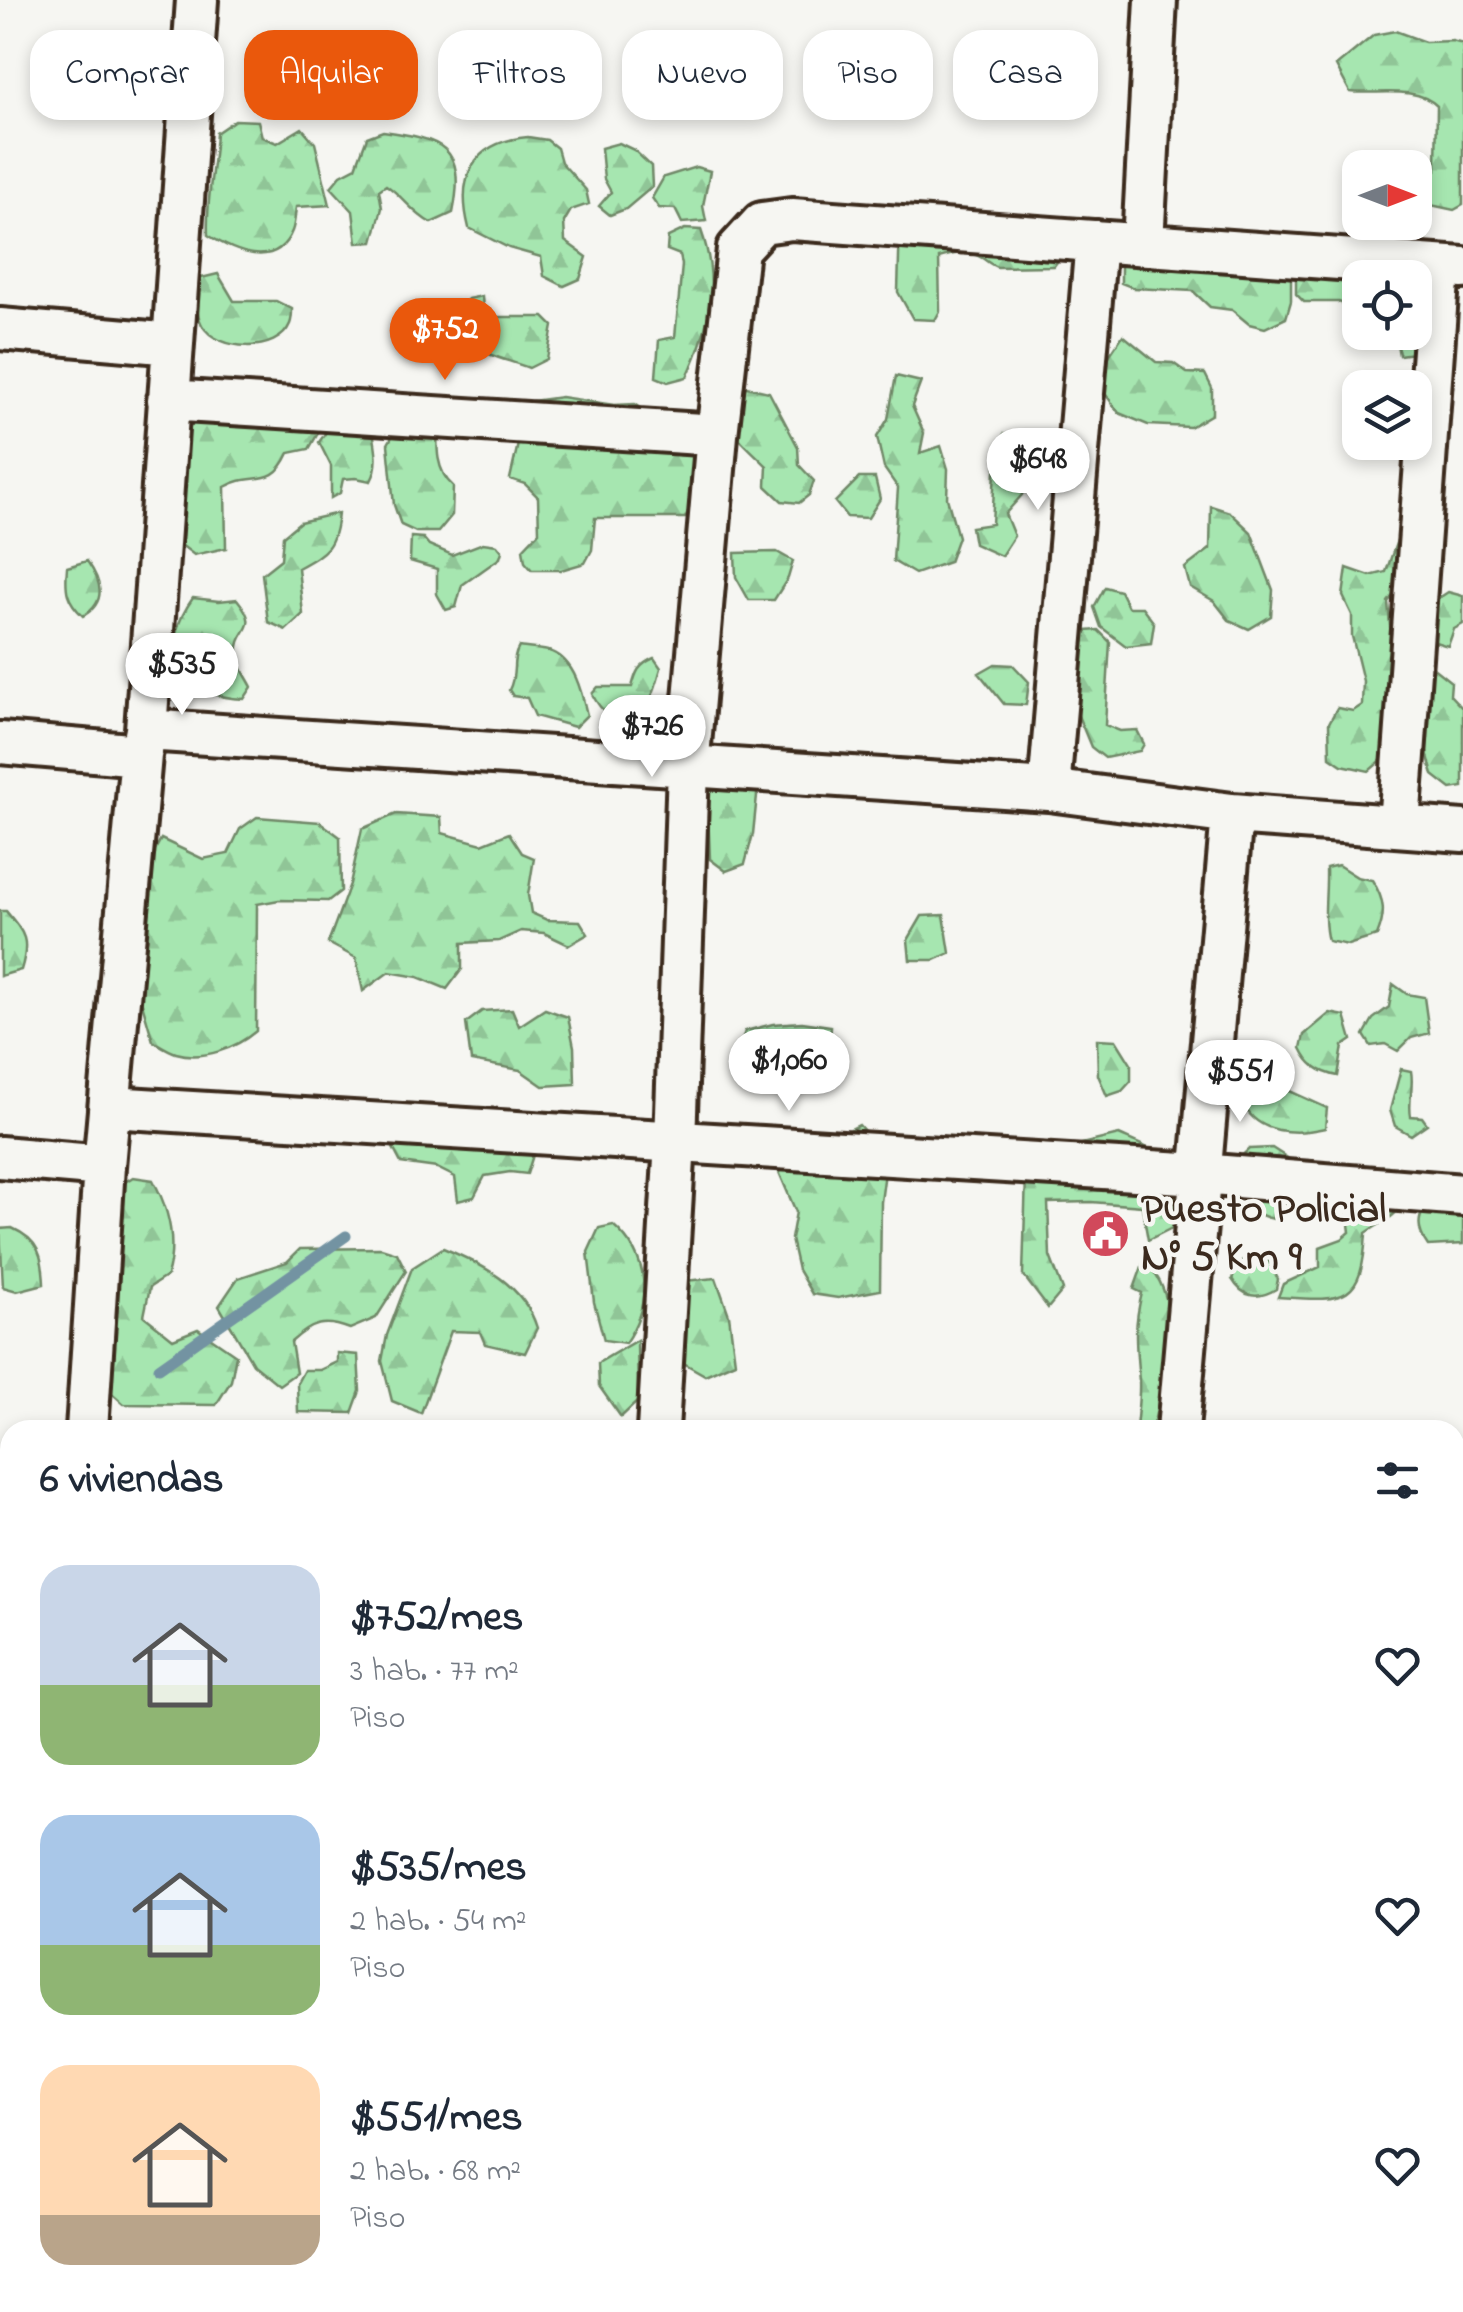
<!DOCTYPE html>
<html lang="es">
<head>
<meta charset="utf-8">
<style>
	:root { --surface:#fff; --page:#f2f2f3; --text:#1f2937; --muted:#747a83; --accent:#ea580c }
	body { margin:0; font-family:"Indie Flower",sans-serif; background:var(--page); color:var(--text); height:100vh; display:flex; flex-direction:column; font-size:38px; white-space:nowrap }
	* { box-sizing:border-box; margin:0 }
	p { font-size:32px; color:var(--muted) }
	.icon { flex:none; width:55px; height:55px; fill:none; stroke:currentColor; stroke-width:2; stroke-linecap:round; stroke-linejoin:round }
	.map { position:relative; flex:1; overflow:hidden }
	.sheet { position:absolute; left:0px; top:1420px; width:1465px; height:892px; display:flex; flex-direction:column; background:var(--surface); border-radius:30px 30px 0 0; box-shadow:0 5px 15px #0003 }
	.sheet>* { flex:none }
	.banner { position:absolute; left:30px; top:30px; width:1405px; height:90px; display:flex; gap:20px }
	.needle { width:65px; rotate:90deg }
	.fabs { position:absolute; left:1342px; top:150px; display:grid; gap:20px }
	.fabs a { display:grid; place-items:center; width:90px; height:90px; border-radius:20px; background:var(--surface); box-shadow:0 5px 15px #0003; font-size:50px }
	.price { position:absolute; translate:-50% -85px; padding:0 22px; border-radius:35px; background:#fff; color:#222; font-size:32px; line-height:65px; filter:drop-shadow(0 2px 5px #0008) }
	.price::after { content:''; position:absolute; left:50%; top:60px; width:30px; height:22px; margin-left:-15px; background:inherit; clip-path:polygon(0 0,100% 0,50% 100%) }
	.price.current { background:var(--accent); color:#fff }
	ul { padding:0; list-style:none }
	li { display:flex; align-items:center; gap:30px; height:250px; padding:0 40px }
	li span { display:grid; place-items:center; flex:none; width:280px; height:200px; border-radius:30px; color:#555 }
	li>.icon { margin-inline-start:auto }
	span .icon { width:120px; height:120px; fill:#fffc; stroke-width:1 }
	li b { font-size:42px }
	h2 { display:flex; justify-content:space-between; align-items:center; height:120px; padding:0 40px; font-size:42px }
	.pill { padding:0 35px; border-radius:30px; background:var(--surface); box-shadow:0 5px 15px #0003; font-size:35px; line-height:90px }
	.pill.current { background:var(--accent); color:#fff }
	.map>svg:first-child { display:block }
	.forest { fill:url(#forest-firs); stroke:#708867; stroke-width:2.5 }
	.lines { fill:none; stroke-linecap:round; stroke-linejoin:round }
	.stream { stroke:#7393a2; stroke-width:11 }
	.minor-casing { stroke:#3b2a1e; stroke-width:48 }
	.minor { stroke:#f6f6f2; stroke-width:40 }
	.labels { text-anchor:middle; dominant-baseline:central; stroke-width:9; stroke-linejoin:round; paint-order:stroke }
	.poi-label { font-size:42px; font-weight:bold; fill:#3b2a1e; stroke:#f6f6f2; text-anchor:start }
</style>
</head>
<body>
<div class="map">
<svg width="1463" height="2312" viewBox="0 0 1463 2312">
	<defs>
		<pattern id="forest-firs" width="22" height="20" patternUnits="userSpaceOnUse" patternTransform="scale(2.5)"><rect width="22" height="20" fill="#a6e6b0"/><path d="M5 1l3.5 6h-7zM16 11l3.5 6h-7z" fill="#90c597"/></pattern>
	</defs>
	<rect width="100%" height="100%" fill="#f6f6f2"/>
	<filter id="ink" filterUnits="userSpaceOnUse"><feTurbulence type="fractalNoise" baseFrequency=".01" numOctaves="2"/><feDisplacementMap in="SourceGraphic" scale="20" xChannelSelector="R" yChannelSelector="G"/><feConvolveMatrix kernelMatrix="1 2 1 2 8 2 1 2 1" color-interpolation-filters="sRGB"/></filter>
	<g filter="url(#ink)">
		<path class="forest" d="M1395 31 1425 42 1452 41 1463 44V205L1454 210 1431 205 1415 207V179L1436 170 1437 106C1416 85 1378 95 1350 92L1336 66 1374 35Z
			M235 120 258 121 262 137 277 143 302 128 315 143 330 205 296 207C295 214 295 224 292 231 276 271 233 251 208 235 206 200 214 168 216 133Z
			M383 131C441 139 467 145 453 213L431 223C412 213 404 197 386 185L379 190 382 208 373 242 357 243 353 211 331 187 341 175 356 167 367 137Z
			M528 137 547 140 557 148 561 162 586 190 589 204 571 210 564 222 565 241 587 257 580 279 564 286 544 276 541 257 509 248 469 228C456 177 472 142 528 137Z
			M619 143 634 150 651 166 652 187 626 209 610 215 599 206 611 192 604 179 601 148Z
			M696 167 710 171 703 206 706 221 682 223 675 209 659 208 652 198 664 177Z
			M900 222 1062 255 1054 266 997 267C991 265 987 261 982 258 969 249 953 254 939 258L940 311 935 320 913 319 898 292Z
			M685 229 701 230C720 283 710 328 687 377L668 382 656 377 659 340 675 337 682 265 680 255 667 250 668 237Z
			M1121 256 1272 262 1291 277V301L1286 318 1265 328 1249 324 1232 310 1210 307 1193 291 1134 288 1121 283Z
			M1296 265 1417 270 1423 302 1414 353 1399 355 1395 333 1415 332V278H1360V312L1339 302H1304L1296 294Z
			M218 274 234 301H276L292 309C292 314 292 319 290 324 278 354 217 352 202 325 195 313 196 292 197 279Z
			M482 296 483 309 490 317H544L553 326 547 359 529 368C496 355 460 354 457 310L468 299Z
			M1123 335 1156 362 1173 363 1187 373 1205 374 1212 388V414L1190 427 1148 425 1119 413 1104 392 1107 359Z
			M896 376 921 382 912 406 924 433 920 453 941 446 948 469 947 498 958 537 949 562 915 574 893 561 898 488 884 468 877 437 888 419Z
			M231 381 260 394 307 388 323 398 325 421 309 449 289 453C272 491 253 470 225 487L226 548 194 555 176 541 182 436 198 383Z
			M729 383 769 392 798 447 799 465 814 481 809 495 799 503 782 501 766 486 767 466C732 431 727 435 729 383Z
			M561 397 614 405 635 404 666 424 693 448V501L685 518H595L592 550 585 563 561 570H532L525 562 523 549 539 532 538 497 525 484 510 479 523 422 533 401Z
			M438 411C438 437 432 468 453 486L452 515 438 532H416L401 525 394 505 388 444 400 423Z
			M330 427 373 431C376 449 380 465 371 481L356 478 343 479 340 493 331 498V466L319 442Z
			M1029 432 1036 437 1022 495 1005 514 1014 536 1001 556 974 544 971 527 992 524 995 471 1004 434Z
			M859 478H875L880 499 868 518 847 517 835 502Z
			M1211 506 1230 512 1251 532 1273 590 1271 616 1249 629 1229 620 1214 601 1190 587 1185 568 1210 549Z
			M338 513C335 547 327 552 298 568L303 614 286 630 268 622 262 574 281 559 283 536 300 522Z
			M1401 529 1398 589 1388 602 1392 649 1401 667 1384 758 1369 771 1342 765 1330 757 1329 723 1337 708 1353 711 1362 705 1363 681 1352 636V615L1343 596 1347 568 1370 576 1386 572Z
			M411 537 423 538 429 545 452 555 483 543 497 545 502 551 500 558 462 585 456 607 446 610 437 594V569L410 561Z
			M777 552 793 561 788 578 774 600H749L736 577 735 553Z
			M87 561C102 582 107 602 83 616 66 600 65 590 67 567Z
			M1105 587 1120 591 1128 607H1142L1154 623 1151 643 1126 646 1101 627 1094 607Z
			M1448 592 1463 596V624L1454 629 1448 646 1435 642 1432 619 1436 600Z
			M193 598 219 601 237 599C264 632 234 626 238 657 239 667 247 677 252 687L244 699C213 698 199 689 175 670 172 640 176 622 193 598Z
			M1098 630 1110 642 1105 725 1120 731 1137 730 1144 744 1140 751 1105 758 1091 747 1074 706 1081 681 1073 643 1086 631Z
			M519 647C529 649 543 649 552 652 575 661 582 693 587 715L575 727 535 716 527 698 513 696 509 690C518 673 510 662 519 647Z
			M654 658 661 668C655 690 651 707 631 720 609 718 602 713 592 694L598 687H632C636 672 638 665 654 658Z
			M995 664 1013 665 1029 682 1026 705 1004 704 979 673Z
			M1432 667 1451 682 1450 695 1463 709V787L1451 789 1433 775 1424 740 1423 680Z
			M746 748 779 754 759 776 753 834 745 864 726 871 710 859 707 790 711 766 725 755Z
			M396 814 441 817 442 833 482 844 509 833 522 853 534 858 528 895 531 913 547 920 580 921 588 934 569 945 544 933 521 931 499 941 462 943V969L447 989 418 977 389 972 363 991 356 958 328 943 350 884 362 829Z
			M257 817 320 822 340 837 341 891 328 901 279 900 257 904 256 1031C236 1048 204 1061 176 1053 169 1051 160 1045 153 1041L127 952 142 874 161 839 203 859 228 854 240 829Z
			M1338 865 1357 877 1372 880C1385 900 1386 914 1377 936L1348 945 1328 941C1322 918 1327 893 1326 868Z
			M0 911H6C25 934 30 940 21 970L0 976Z
			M944 915 950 953 935 960H910L908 940 922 916Z
			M1393 984 1407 994 1424 997 1429 1033 1411 1038 1398 1051 1385 1044 1371 1046 1364 1035 1373 1019 1389 1007Z
			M512 1009 519 1026 545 1009 568 1017 574 1047 575 1084 543 1086 520 1070 471 1061 466 1023 482 1011Z
			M1330 1013 1345 1016 1352 1040 1343 1046 1338 1076C1319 1072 1309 1065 1301 1048L1304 1035Z
			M802 1022 831 1026 829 1064 803 1083 765 1095 741 1086 736 1058 745 1031 773 1024Z
			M1097 1039 1116 1040 1131 1064V1081L1122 1091 1107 1096 1098 1075Z
			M1401 1069 1411 1071C1414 1087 1408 1100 1411 1116L1422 1117 1427 1124 1411 1135 1395 1126 1390 1110Z
			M1254 1086 1281 1087 1327 1108 1325 1128C1295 1135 1258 1134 1244 1105Z
			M422 1104 444 1114 458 1143 476 1152 494 1132 501 1110 523 1111 534 1152 527 1174 510 1172 485 1176 474 1197 458 1201 455 1177 437 1168 401 1163 389 1140 396 1117Z
			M859 1125 887 1157 881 1202 880 1290 838 1298 812 1294 798 1270 791 1239 796 1212 776 1165Z
			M1119 1135C1175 1160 1190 1162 1172 1228L1148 1240 1142 1206 1091 1202 1048 1203 1050 1256 1063 1290 1048 1308 1023 1275 1026 1175 1017 1146H1073Z
			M1272 1148 1289 1159 1288 1207 1279 1220C1249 1216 1230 1193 1233 1164L1249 1149Z
			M1346 1166H1388L1405 1173C1407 1215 1395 1213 1366 1233 1362 1305 1344 1301 1278 1297L1283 1284 1320 1267V1247L1342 1239 1350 1232 1348 1216 1353 1199Z
			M133 1177 153 1180C170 1211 177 1242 167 1276L150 1287 144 1316 173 1339 198 1329 236 1355 231 1381 216 1405 124 1404 105 1387 114 1189Z
			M1463 1180V1244L1428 1246C1403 1211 1438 1197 1463 1180Z
			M613 1225C651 1258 652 1304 625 1343L604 1340 594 1302 588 1252 599 1228Z
			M12 1228C39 1240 43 1256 44 1284L17 1291 3 1287 0 1229Z
			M381 1248 397 1253 406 1271 376 1318 350 1329C324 1319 312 1323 291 1342L296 1373 279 1385 253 1364 219 1306 238 1278 287 1262 300 1249Z
			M443 1248C482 1264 524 1285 537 1328L525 1353 485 1344 480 1332 451 1331 421 1413 392 1401 382 1361 387 1335 412 1268Z
			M1263 1252 1278 1279 1276 1289C1258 1300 1243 1298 1232 1279 1238 1262 1244 1255 1263 1252Z
			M1144 1261C1189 1302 1164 1379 1152 1430H1136C1137 1414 1140 1397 1139 1381 1136 1346 1133 1328 1142 1293L1134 1289Z
			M716 1278 729 1315 735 1362 705 1375 682 1362 668 1322 684 1281Z
			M637 1340 638 1401 621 1417 599 1386 598 1363Z
			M337 1353 358 1355 360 1391 352 1413 298 1412 297 1383 304 1370H320L337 1362Z
			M1455 1677H1463V1849L1455 1851V1758L1460 1753 1455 1741Z
			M1463 1954V2093L1455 2088V1963Z
			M21 2302H284L287 2312H20Z"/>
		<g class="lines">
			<path class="stream" d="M159 1368 346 1236
				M0 1488 10 1481"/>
			<defs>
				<path id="minor" d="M1143 243 1156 0
					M0 329 173 344
					M168 400 717 435
					M146 730 1049 790 1232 814 1463 831
					M0 743 141 755
					M1049 790 1096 241
					M1399 825 1439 267
					M110 1107 1200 1174 1463 1195
					M0 1157 104 1166
					M87 1430 104 1166 141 755 146 730 197 0
					M658 1430 675 1142 688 768 717 435 738 249 762 223 792 219 1463 268
					M1178 1430 1232 814
					M1455 1542H1463
					M0 1568 10 1569
					M1455 1899H1463
					M1455 2249 1463 2250
					M0 2303 10 2221
					M582 2312 583 2302
					M1106 2312 1107 2302"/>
			</defs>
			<use href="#minor" class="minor-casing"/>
			<use href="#minor" class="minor"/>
		</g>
	</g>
	<defs>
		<symbol id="civic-disc" viewBox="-11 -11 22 22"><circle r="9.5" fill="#d1495b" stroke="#f6f6f2"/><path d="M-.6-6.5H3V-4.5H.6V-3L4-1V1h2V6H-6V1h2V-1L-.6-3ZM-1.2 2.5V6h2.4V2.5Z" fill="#fff"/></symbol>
	</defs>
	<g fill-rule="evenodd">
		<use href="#civic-disc" x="1078" y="1206" width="55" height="55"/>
	</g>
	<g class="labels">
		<g class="poi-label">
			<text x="1141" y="1210">Puesto Policial<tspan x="1141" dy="48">N° 5 Km 9</tspan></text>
		</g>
	</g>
</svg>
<div class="fabs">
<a><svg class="needle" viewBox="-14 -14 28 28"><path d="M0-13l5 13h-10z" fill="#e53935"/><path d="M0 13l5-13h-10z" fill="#747a83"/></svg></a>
<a><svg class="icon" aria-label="locate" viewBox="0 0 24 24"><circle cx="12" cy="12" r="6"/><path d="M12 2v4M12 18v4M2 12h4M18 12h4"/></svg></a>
<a><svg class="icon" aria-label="layers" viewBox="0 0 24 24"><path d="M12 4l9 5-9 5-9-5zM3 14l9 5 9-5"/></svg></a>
</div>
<b class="price current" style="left:445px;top:383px">$752</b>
<b class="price" style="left:1038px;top:513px">$648</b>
<b class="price" style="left:182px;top:718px">$535</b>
<b class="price" style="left:652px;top:780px">$726</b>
<b class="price" style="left:789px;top:1114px">$1,060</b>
<b class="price" style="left:1240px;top:1125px">$551</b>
<div class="banner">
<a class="pill">Comprar</a>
<a class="pill current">Alquilar</a>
<a class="pill">Filtros</a>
<a class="pill">Nuevo</a>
<a class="pill">Piso</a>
<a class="pill">Casa</a>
</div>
<section class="sheet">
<h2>6 viviendas<svg class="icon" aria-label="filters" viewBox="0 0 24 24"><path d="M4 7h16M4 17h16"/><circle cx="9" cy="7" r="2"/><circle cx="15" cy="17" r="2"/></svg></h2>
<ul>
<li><span style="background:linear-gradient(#c9d6e8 60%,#8fb573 0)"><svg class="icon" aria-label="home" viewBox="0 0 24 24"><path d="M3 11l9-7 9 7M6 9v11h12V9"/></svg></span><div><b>$752/mes</b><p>3 hab. · 77 m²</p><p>Piso</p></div><svg class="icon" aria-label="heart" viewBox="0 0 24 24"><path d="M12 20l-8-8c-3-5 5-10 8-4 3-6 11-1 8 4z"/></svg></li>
<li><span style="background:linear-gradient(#a9c7e8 65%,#8fb573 0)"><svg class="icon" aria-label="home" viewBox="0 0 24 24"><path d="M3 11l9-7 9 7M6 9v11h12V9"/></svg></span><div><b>$535/mes</b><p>2 hab. · 54 m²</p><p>Piso</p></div><svg class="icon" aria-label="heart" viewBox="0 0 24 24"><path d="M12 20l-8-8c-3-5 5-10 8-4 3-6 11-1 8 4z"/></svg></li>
<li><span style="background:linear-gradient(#ffd9b3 75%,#b9a48a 0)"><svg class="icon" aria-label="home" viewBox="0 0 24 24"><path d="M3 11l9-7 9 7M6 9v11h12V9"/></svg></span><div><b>$551/mes</b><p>2 hab. · 68 m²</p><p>Piso</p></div><svg class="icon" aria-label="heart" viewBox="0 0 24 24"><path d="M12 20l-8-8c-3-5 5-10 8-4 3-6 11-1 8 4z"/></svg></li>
</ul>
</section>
</div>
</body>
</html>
